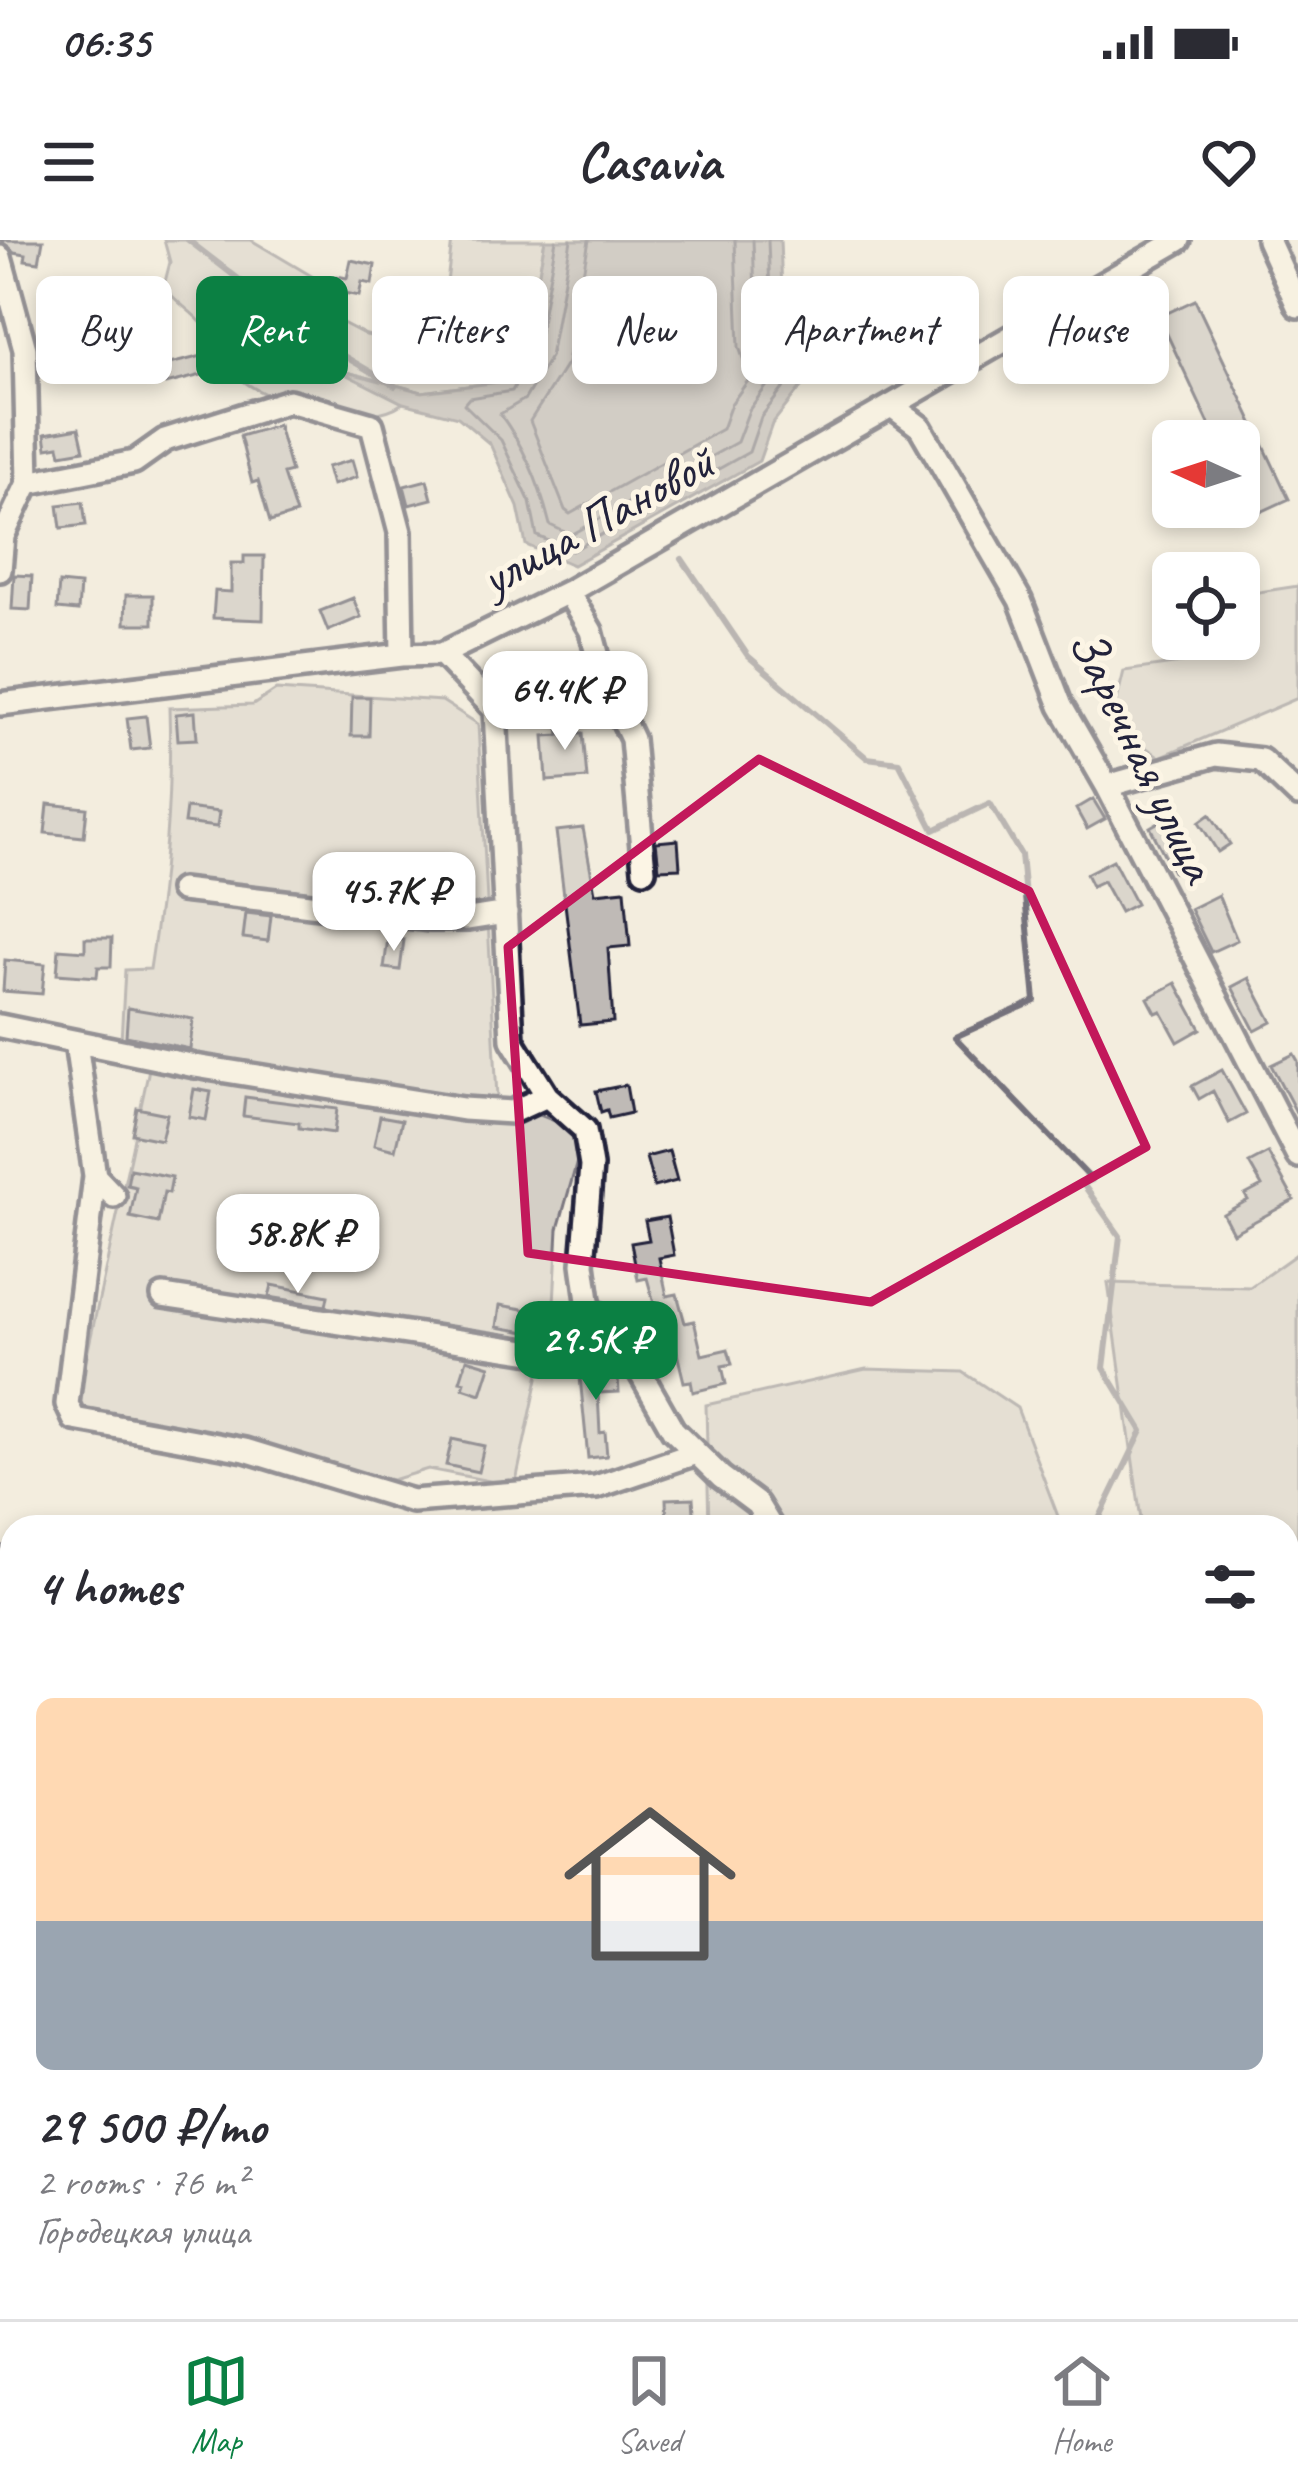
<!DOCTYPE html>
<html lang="en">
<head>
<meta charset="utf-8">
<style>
	:root { --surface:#fff; --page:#f7f7f7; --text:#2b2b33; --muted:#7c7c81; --line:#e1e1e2; --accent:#0b8043 }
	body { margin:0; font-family:Caveat,sans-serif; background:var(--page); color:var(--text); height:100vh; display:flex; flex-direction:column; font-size:45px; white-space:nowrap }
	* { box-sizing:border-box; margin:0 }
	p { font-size:39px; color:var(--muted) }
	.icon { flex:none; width:66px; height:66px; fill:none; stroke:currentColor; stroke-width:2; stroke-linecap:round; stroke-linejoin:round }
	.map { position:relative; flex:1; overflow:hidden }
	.drawer { position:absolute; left:0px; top:1275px; width:1299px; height:804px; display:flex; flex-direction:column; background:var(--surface); border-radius:36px 36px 0 0; box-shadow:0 6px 18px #0003 }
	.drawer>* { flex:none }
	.guide { position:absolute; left:36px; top:36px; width:1227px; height:108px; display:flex; gap:24px }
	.needle { width:78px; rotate:273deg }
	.tools { position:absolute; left:1152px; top:180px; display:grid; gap:24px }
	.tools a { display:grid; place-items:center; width:108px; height:108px; border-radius:18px; background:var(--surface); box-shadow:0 6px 18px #0003; font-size:60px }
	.price { position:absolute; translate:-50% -102px; padding:0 27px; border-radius:24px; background:#fff; color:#222; font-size:39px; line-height:78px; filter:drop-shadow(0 3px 6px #0008) }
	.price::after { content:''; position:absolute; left:50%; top:72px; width:36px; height:27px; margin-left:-18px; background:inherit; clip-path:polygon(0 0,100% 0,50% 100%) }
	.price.active { background:var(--accent); color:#fff }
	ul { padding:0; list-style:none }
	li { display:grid; align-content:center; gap:24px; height:636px; padding:0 36px }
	li span { display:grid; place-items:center; height:372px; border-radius:18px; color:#555 }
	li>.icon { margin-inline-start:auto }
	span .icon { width:216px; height:216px; fill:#fffc; stroke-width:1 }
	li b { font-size:51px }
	h2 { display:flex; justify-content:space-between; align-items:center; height:144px; padding:0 36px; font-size:51px }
	.tag { padding:0 42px; border-radius:18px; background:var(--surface); box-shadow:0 6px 18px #0003; font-size:42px; line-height:108px }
	.tag.active { background:var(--accent); color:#fff }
	.status { display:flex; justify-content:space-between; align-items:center; height:84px; padding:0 60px; background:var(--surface); direction:ltr }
	.status svg { height:33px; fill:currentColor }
	header { display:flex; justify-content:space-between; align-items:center; height:156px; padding:0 36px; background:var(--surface); font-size:54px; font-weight:600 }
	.dock { display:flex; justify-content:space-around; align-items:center; height:168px; border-top:3px solid var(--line); background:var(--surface); font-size:33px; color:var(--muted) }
	.dock a { display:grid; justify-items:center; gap:6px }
	.dock .active { color:var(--accent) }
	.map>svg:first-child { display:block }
	.green { fill:#d4cfc6; stroke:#7b7880; stroke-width:3 }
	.water { fill:#aca7a6; stroke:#75727b; stroke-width:3 }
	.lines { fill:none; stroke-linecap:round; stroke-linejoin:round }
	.shore { stroke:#595766; stroke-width:3 }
	.stream { stroke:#75727b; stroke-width:6 }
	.building { fill:#bfbab6; stroke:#22223b; stroke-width:3 }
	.minor-casing { stroke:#22223b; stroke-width:30 }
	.minor { stroke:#fcf5e5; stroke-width:21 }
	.marked { fill:none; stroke:#c2185b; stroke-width:9; stroke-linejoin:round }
	.labels { text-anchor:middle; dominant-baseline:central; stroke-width:10; stroke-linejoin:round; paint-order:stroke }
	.street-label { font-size:51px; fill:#22223b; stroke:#fcf5e5 }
</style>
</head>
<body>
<div class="status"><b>06:35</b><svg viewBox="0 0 49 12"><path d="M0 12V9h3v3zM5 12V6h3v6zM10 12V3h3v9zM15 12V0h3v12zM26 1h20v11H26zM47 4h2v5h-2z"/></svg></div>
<header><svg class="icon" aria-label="menu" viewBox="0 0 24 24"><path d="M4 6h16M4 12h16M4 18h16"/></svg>Casavia<svg class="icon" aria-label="heart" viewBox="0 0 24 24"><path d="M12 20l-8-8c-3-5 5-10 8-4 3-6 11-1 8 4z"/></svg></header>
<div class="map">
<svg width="1298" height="2079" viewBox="0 0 1298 2079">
	<rect width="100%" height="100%" fill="#f3edde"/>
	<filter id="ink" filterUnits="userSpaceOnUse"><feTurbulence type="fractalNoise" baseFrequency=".00833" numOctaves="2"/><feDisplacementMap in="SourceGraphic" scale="24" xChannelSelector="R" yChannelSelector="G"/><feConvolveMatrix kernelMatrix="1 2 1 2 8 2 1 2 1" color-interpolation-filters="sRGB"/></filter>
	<g filter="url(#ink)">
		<path class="green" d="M164 0H251L315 38 333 78 366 95 404 102 447 43 452 0H545L525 108 506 141 422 152 343 131 403 163C365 190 278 168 242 140 223 126 218 103 204 86 193 71 175 63 164 46L170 22Z
			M1298 346V458L1160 517 1111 484 1124 431 1194 421 1208 399H1239V355Z
			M276 450 442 461 478 484 497 858 580 891V911L558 989 554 1063 515 1246 428 1229 392 1240 75 1170 154 806 121 801 125 730 150 729C164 641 172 558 169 468L253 465Z
			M1298 1013V2079H1197L1172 2067H1287V1287H1142L1108 1043 1250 1047Z
			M866 1129 963 1132 1017 1168 1062 1287H709L706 1165Z
			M531 2067H919L946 2079H555Z
			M1027 2067H1106L1109 2079H1017Z"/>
		<path class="water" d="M545 0H780L784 104 805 142 772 184 759 221 573 325 526 305 518 267 490 204 458 177 403 163 335 129 422 152 506 141 525 108Z"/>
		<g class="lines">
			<path class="shore" d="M556 0 536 110 512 151 469 158 464 164 501 200 530 262 537 296 572 311 749 212 761 177 789 141 772 106 768 0
				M571 0 550 117 525 159 500 174C524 206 540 245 550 285L571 295 737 202 749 170 771 140 757 106 753 0
				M589 0 567 123 530 181 565 270 570 274 722 189 731 164 750 138 739 107 735 0"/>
			<path class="stream" d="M188 0 320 102 395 146
				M682 319 748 416 867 518 899 522 934 590 990 563 1021 615 1035 761 955 797 1092 940 1083 944 1120 996 1104 1128 1142 1191 1098 1281 1106 1287
				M1132 2079V2067"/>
		</g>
		<path class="building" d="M0 0H43L39 22 25 20 26 14 14 12Z
			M351 20 375 25 372 44 362 42 359 56 334 51 337 36 347 38Z
			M101 42 122 55 111 74 90 61Z
			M1195 60 1289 259 1252 276 1239 248V201H1217L1159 77Z
			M202 116 206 134 166 144 161 126Z
			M278 185 291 232 283 234 296 274 270 282 258 241 252 243 240 196Z
			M79 188 84 210 61 214 59 206 47 208 45 194Z
			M352 220 357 237 332 245 327 227Z
			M427 240 432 259 409 265 404 246Z
			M83 262 86 285 61 288 58 265Z
			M244 316H264L263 380 213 378 215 351 231 352V323H244Z
			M14 335 32 336 30 370 12 369Z
			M59 343 80 345 78 371 57 369Z
			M126 355H153V384H125Z
			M353 358 361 377 328 391 320 371Z
			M352 457H370L369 496H351Z
			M195 472 197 499 178 500 176 474Z
			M146 476 150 508 131 510 127 478Z
			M572 476 573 493H583L587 538 547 541 544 496 560 495 558 477Z
			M1093 559 1105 579 1087 589 1076 569Z
			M48 564 87 568 84 597 45 593Z
			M186 568 219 572 217 587 184 583Z
			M1210 574 1230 604 1218 612 1199 582Z
			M1164 579 1187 624 1173 632 1150 587Z
			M583 588 595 653 625 650 630 706 608 708 613 782 580 785 556 591Z
			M678 600 680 628 659 629 656 602Z
			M1113 620 1136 664 1120 672 1103 641 1092 646 1086 634Z
			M1218 655 1237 700 1211 712 1190 669Z
			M246 673 271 676 268 701 243 698Z
			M85 698H112L111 727H98L97 737 57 734 59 709 85 711Z
			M388 698 404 700 400 730 384 728Z
			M5 720 45 724 42 754 3 751Z
			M1249 738 1272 782 1255 791 1232 747Z
			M1176 743 1201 789 1178 802 1161 771 1156 773 1148 758Z
			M128 768 193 779 190 809 126 796Z
			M1294 814 1298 821V876L1271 825Z
			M1222 830 1246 874 1229 883 1213 851 1199 859 1192 846Z
			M626 845 631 873 609 878 607 870 601 872 596 851Z
			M194 849 211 852 206 880 189 877Z
			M245 857 337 869 334 893 299 888V883L243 876Z
			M137 868 167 874 161 900 132 894Z
			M380 876 402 880 395 910 374 905Z
			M669 911 677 941 654 947 646 917Z
			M1268 913 1294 960 1233 993 1223 974 1248 960 1245 955 1262 946 1249 923Z
			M130 929 172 937 169 953 164 952 158 983 130 977 136 947 127 945Z
			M667 977 674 1015 659 1018 667 1056 677 1054 685 1083 694 1081 702 1115 728 1109 732 1124 722 1126 726 1144 693 1152 691 1141 684 1142 675 1105 666 1107 647 1038 638 1040 631 1003 649 1000 645 981Z
			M272 1045 328 1056 326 1066 269 1057Z
			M500 1065 529 1070 526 1092 497 1087Z
			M467 1119 490 1126 481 1154 463 1148 465 1142 460 1141Z
			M617 1124 619 1152 598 1153 600 1193 605 1192 607 1216 588 1218 579 1127Z
			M452 1199 484 1206 478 1232 446 1225Z
			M693 1258 695 1287H667L666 1259Z"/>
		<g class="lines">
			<defs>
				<path id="minor" d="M1268 0 1298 66
					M0 17 25 109 28 243 3 296 0 330
					M892 166 920 187 1020 360 1061 466 1107 546 1298 916
					M28 243 134 222 165 200 289 161 372 185 400 292 402 415
					M568 352 591 391 604 440 632 499 644 630
					M442 414 495 470 512 800 547 856 585 890 591 926 583 1024 589 1068 612 1083 673 1190 721 1237 757 1264 771 1287
					M0 464 402 415 442 414 568 352 1179 0
					M1107 546 1216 515 1261 520 1298 555
					M181 650 431 679H468L506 673
					M0 786 195 826 463 869 512 872 547 856
					M76 803 95 936 114 956
					M95 936 67 1164 74 1179 245 1210 412 1261 596 1247 696 1213
					M163 1056 546 1114 589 1068
					M0 1319 12 1331
					M0 1677 12 1637
					M0 1780 12 1783
					M466 2067 504 2079
					M72 2079 99 2067
					M397 2079 398 2067"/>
			</defs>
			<use href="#minor" class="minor-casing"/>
			<use href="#minor" class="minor"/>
		</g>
	</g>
	<path d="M0 0H1298V2079H0ZM759 519 1029 651 1146 907 871 1062 528 1013 508 707Z" fill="#f3edde" fill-opacity=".55" fill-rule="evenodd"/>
	<path class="marked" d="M759 519 1029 651 1146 907 871 1062 528 1013 508 707Z"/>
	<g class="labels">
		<g class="street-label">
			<text transform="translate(597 280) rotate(-29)">улица Пановой</text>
			<text transform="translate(1143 515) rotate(64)">Заречная улица</text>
		</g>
	</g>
</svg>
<div class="tools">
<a><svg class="needle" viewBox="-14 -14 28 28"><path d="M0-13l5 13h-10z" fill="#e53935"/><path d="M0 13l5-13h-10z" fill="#7c7c81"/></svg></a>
<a><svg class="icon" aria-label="locate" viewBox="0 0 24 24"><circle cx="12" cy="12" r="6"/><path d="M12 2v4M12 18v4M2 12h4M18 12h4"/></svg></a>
</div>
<b class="price" style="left:565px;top:513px">64.4K ₽</b>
<b class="price" style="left:394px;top:714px">45.7K ₽</b>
<b class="price" style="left:298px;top:1056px">58.8K ₽</b>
<b class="price active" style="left:596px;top:1163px">29.5K ₽</b>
<div class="guide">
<a class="tag">Buy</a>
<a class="tag active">Rent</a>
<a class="tag">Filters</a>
<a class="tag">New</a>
<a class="tag">Apartment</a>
<a class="tag">House</a>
</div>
<section class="drawer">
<h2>4 homes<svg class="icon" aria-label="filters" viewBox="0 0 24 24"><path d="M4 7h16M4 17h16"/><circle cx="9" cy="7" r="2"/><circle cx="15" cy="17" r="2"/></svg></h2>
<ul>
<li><span style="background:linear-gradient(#ffd9b3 60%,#9aa5b1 0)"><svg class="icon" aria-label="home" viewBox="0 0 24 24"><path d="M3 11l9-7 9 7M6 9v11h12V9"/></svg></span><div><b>29 500 ₽/mo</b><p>2 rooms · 76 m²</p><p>Городецкая улица</p></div></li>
</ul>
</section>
</div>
<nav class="dock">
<a class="active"><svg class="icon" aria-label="map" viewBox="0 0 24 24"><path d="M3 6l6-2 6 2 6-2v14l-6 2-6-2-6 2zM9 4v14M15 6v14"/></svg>Map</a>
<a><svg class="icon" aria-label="saved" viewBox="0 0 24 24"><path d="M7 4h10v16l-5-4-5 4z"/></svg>Saved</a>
<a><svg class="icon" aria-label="home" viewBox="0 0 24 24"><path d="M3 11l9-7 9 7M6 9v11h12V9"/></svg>Home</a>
</nav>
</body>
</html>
